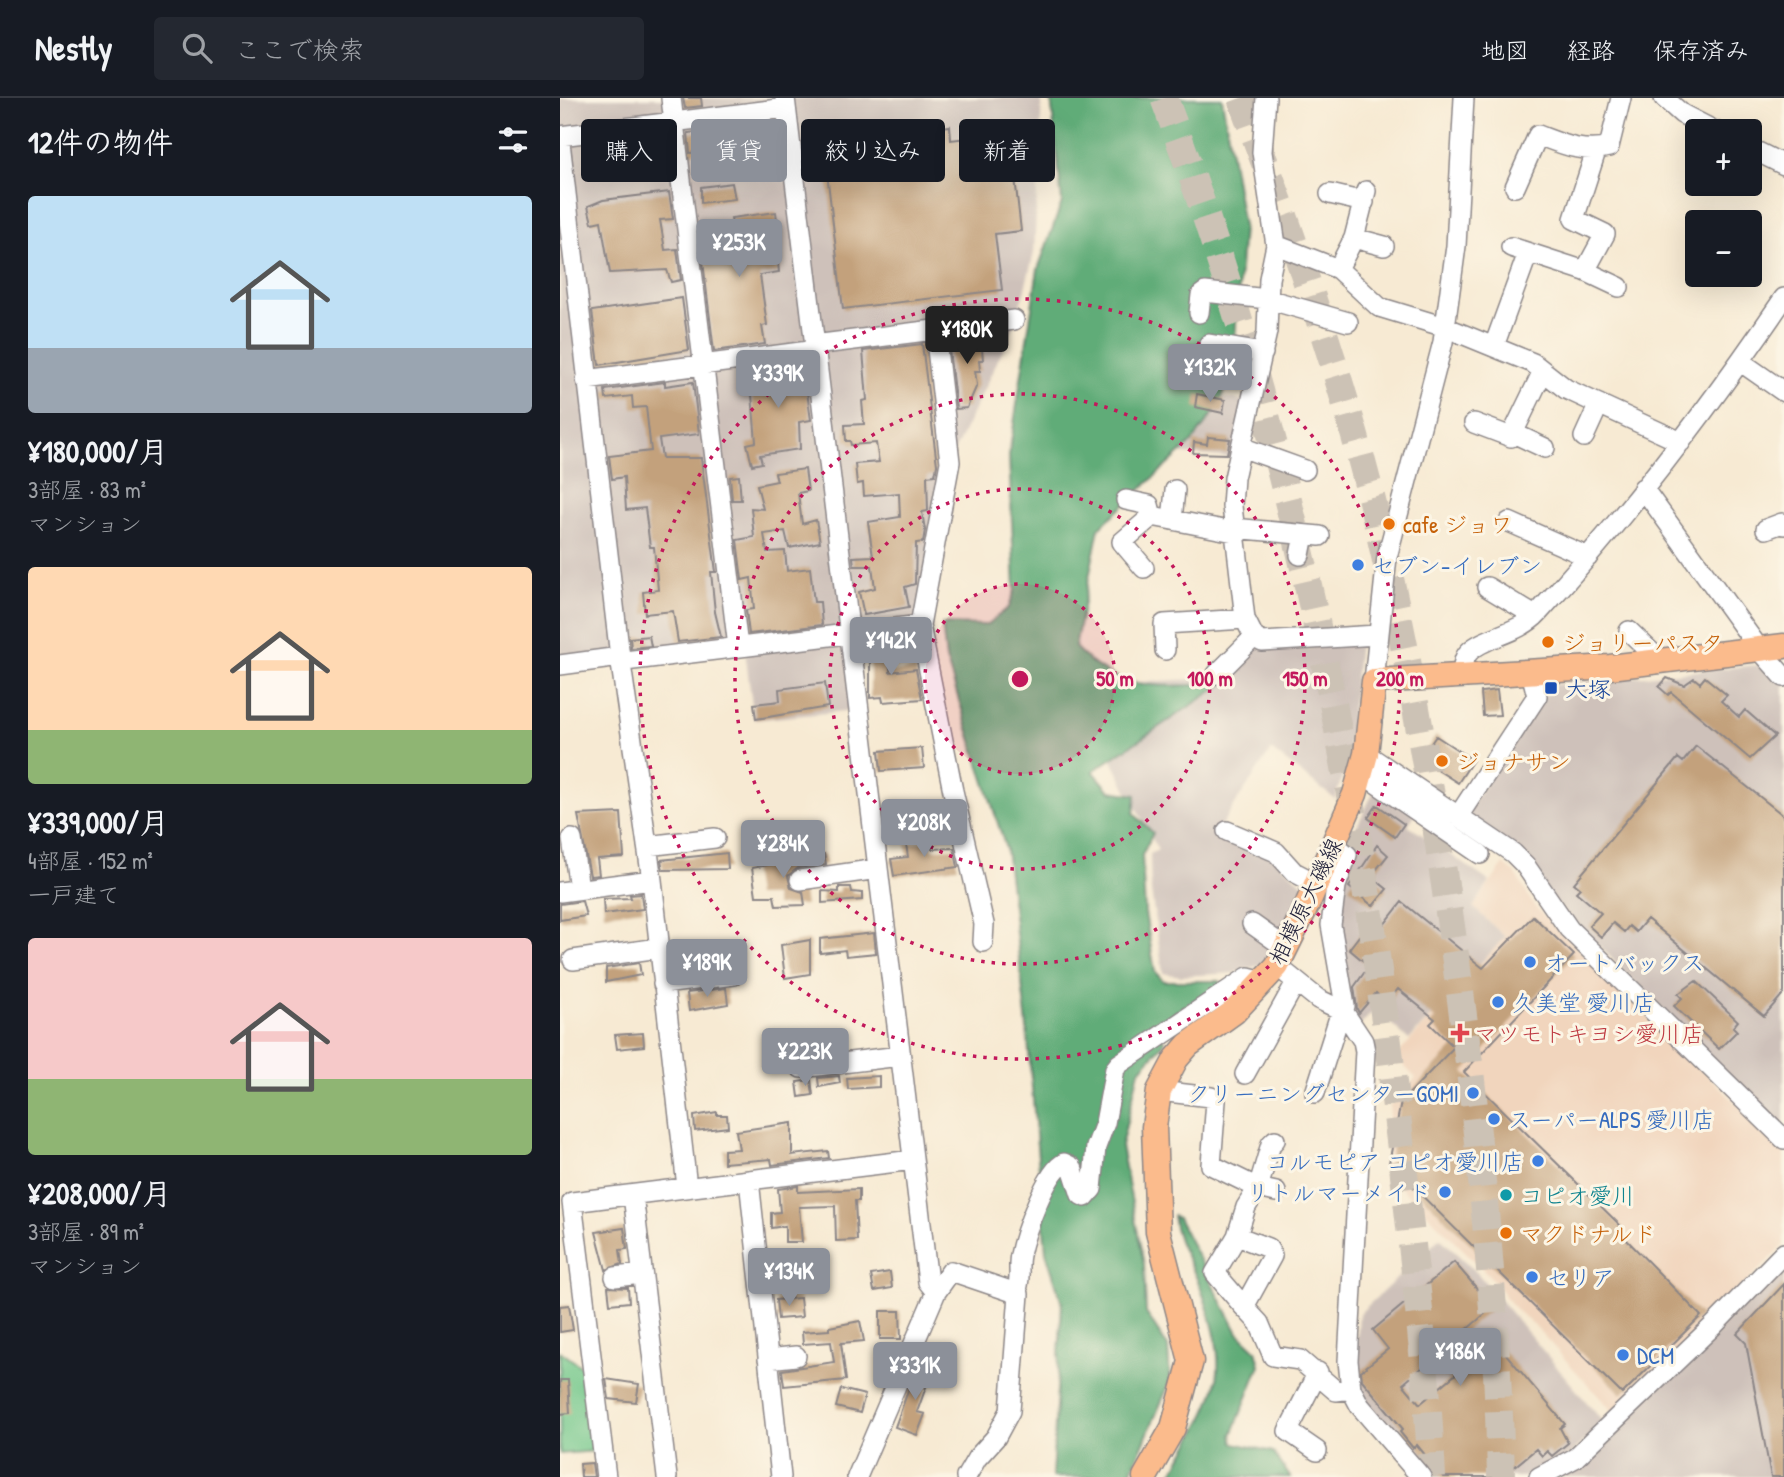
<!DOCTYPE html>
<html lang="ja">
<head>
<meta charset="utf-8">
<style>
	:root { --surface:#171b24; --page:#242831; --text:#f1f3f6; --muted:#9ea1a6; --line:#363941; --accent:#8c9099 }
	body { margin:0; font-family:"Patrick Hand","Klee One",sans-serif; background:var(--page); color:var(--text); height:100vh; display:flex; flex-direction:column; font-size:26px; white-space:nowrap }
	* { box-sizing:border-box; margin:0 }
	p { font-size:23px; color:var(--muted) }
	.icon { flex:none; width:38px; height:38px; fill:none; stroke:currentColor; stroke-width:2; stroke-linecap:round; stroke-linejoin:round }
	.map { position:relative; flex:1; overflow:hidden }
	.panel { display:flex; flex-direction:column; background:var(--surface); width:560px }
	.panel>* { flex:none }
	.hud { position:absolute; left:21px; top:21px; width:665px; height:63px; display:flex; gap:14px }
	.controls { position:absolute; left:1125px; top:21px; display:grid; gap:14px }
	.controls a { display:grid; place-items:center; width:77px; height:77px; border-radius:7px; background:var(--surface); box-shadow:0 7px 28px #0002; font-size:35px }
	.price { position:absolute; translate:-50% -60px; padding:0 16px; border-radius:7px; background:var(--accent); color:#fff; font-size:23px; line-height:46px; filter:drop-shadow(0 2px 4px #0008) }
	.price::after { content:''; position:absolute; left:50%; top:42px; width:21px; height:16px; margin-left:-10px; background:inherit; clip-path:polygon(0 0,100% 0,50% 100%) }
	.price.current { background:#222; color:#fff }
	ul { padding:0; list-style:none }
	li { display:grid; align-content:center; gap:14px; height:371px; padding:0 28px }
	li span { display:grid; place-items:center; height:217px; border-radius:7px; color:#555 }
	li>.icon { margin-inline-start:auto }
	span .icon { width:126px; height:126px; fill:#fffc; stroke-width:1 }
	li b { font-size:30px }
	h2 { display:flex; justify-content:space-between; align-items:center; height:84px; padding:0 28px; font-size:30px }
	.pill { padding:0 24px; border-radius:7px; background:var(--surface); box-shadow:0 7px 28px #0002; font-size:24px; line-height:63px }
	.pill.current { background:var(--accent); color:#fff }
	header { display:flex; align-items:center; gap:42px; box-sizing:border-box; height:98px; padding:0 35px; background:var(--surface); border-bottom:2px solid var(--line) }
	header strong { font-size:33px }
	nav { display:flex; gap:38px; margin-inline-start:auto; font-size:24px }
	.search { width:490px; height:63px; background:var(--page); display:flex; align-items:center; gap:18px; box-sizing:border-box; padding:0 24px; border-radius:7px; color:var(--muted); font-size:26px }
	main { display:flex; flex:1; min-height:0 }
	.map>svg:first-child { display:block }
	.built { fill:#f1d5bd }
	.industrial { fill:#cec1ba }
	.green { fill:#75c88c; stroke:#4c7564; stroke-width:2 }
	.forest { fill:#60ac78; stroke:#41675a; stroke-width:2 }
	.building { fill:#c3a17b }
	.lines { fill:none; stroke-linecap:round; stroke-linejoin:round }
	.highway-tunnel { stroke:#ccc2b5; stroke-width:28; stroke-dasharray:28 14; stroke-linecap:butt }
	.minor-casing { stroke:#8c8687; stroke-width:22 }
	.major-casing { stroke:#8c8687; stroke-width:27 }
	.minor { stroke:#fff; stroke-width:19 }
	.major { stroke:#fbbb8c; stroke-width:24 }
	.ring { fill:none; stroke:#c2185b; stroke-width:3.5; stroke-dasharray:3.5 7 }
	.food-dot { fill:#e8710a; stroke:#fcf5e5; stroke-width:2.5 }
	.shop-dot { fill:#3f7fe0; stroke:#fcf5e5; stroke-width:2.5 }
	.transit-dot { fill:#1a4fb4; stroke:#fcf5e5; stroke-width:2.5 }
	.health-dot { fill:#e0444e; stroke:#fcf5e5; stroke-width:2.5 }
	.culture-dot { fill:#0f9aa8; stroke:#fcf5e5; stroke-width:2.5 }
	.labels { text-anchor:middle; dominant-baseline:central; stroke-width:6; stroke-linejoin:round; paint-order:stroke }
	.food-label { font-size:23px; fill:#c56008; stroke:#fcf5e5; text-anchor:start }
	.shop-label { font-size:23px; fill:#366cbe; stroke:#fcf5e5; text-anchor:start }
	.transit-label { font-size:23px; fill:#164399; stroke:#fcf5e5; text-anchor:start }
	.street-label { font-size:23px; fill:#22223b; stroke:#fcf5e5 }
	.health-label { font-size:23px; fill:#be3a42; stroke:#fcf5e5; text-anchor:start }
	.culture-label { font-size:23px; fill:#0d838f; stroke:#fcf5e5; text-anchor:start }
	.centre { fill:#c2185b; stroke:#fcf5e5; stroke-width:3.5 }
	.ring-label { font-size:21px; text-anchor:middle; font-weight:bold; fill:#c2185b; stroke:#fcf5e5; stroke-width:6; stroke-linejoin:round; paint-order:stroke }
</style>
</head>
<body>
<header>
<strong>Nestly</strong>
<div class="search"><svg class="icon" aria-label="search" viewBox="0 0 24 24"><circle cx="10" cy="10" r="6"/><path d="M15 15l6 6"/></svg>ここで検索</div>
<nav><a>地図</a><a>経路</a><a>保存済み</a></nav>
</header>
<main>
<section class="panel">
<h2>12件の物件<svg class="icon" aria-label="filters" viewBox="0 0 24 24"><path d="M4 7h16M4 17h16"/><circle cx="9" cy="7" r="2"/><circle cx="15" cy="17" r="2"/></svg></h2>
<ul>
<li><span style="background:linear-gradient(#bfe0f5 70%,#9aa5b1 0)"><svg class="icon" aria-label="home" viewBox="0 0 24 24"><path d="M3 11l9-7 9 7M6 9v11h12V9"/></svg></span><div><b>¥180,000/月</b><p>3部屋 · 83 m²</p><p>マンション</p></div></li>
<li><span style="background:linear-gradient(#ffd9b3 75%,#8fb573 0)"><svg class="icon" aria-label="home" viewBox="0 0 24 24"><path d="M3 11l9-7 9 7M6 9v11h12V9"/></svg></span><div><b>¥339,000/月</b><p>4部屋 · 152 m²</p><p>一戸建て</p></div></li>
<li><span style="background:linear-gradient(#f6c9c9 65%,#8fb573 0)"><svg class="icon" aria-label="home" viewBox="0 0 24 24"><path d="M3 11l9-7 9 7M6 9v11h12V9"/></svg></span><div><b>¥208,000/月</b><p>3部屋 · 89 m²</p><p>マンション</p></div></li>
</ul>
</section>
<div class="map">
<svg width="1224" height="1379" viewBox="0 0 1224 1379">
	<rect width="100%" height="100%" fill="#fcf5e5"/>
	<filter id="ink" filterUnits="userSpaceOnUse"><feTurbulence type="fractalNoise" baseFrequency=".0143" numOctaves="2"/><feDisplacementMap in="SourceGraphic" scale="14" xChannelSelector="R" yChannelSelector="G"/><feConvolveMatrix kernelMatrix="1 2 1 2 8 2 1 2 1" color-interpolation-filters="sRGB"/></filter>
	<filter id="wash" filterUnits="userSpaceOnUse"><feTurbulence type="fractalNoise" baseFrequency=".00686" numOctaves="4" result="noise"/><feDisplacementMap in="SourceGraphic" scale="28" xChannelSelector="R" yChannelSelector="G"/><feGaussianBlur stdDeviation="1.57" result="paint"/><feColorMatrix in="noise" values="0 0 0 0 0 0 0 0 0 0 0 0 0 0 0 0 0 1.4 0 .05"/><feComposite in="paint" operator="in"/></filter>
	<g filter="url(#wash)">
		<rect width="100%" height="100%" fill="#f7ead3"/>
		<path class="built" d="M944 766 955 775 974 808 1224 1052V1147L1054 1315 972 1225 957 1213 928 1176 826 1075 830 1007 856 980 835 959 945 839 913 809Z"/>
		<path class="industrial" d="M0 0H482L474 155 463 198 453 230 393 356 359 519 284 533 295 612 194 622 184 545 0 565Z
			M636 295 688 303 675 360 612 355Z
			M799 543 787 664 775 701 711 652 659 730 712 758 744 787 726 825 710 845V852L700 867 674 875 621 878 603 875 591 793 590 756 598 752 546 651 537 586 658 580 690 547Z
			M1209 566 1224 582V1032L906 715 987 595 981 588Z
			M814 693 856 715 848 727 930 784 913 809 945 839 849 942 815 911 800 928 792 920 777 846 783 781 797 750 791 741Z
			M880 1140 918 1176 1040 1320 1042 1327 1005 1360 968 1379H866L836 1340V1333L826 1322 822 1325 807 1309 795 1277 799 1216Z
			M1224 1163V1379H991Z"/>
		<path class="green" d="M0 1253 23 1270 35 1353 0 1356Z"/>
		<path class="forest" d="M491 0H662L683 128 673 269 659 307 632 344 539 430 515 549C560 598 603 587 663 586L533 673 550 693 576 697 574 716 593 735 582 757 585 815 595 874 603 883H660L661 887 615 914 597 932 605 944 579 973 561 1048 584 1167 586 1215 608 1249 610 1284 569 1379H492L502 1205 486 1154 466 919 446 751 386 561 382 526 427 527 449 509 455 492 449 358 478 171 502 104Z
			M613 1118 618 1120 678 1235 696 1252 700 1267 672 1337 674 1345 713 1354 730 1379H610C659 1294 675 1280 638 1183 628 1159 616 1145 613 1118Z"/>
		<g id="blocks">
			<path class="building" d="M123 0H141L142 8 125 10Z
				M216 24 218 43 130 55 128 35Z
				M390 28 391 42 450 35 461 133 435 136 442 192 283 211 265 58 362 47 360 32Z
				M172 85 175 101 141 105V89Z
				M109 94 113 121 100 122 105 152 117 151 121 182 111 184 107 172 50 175 41 123 32 125 28 108 43 102Z
				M216 114 218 130H214L219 174 200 177 207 227 202 228 205 246 154 253 140 139 173 132 171 120Z
				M122 200 129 252 39 267 32 213Z
				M440 236 433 250 422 251 423 262H419L420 273H415L417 287 407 310 396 311 388 243Z
				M362 246 377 367 375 377 367 378 368 413 362 414 365 432 363 444 356 445 355 486 345 489 349 509 304 517 299 494 315 490 312 468H294L293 459 313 458 308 424 340 419 339 395 304 398 303 385 297 386 295 366 319 364 316 345 291 347 290 343H286L285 327 304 326 302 303 307 302 303 253Z
				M243 266 251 322 239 324 240 351 200 357 202 365 192 367 187 346 196 344 190 273Z
				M105 284V288L133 284 139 336 99 341 102 360H141L156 474H151L155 514 161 539 118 544 113 513 85 516 83 494 98 492 94 449H90L85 410 66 412 64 379 52 381 49 358 91 353 86 309 73 310 72 298 46 301 45 292Z
				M637 296 665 302 663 315 635 309Z
				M648 339 670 341 667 356 633 355 634 344 647 346Z
				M245 371 248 393 238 395 242 426 256 422 260 444 229 450 225 433 204 436 207 454 225 453 227 473 250 470 254 504H260L262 527 189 536 186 512 194 511 191 480 182 482 177 442 194 439 191 410 203 411 197 387 217 383 215 375Z
				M179 378 181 402H172L170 379Z
				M89 538 91 548 71 550 70 540Z
				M329 543 330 574 356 571 362 601 323 604 322 599 310 600V545Z
				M1145 579 1167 597 1161 603 1179 619 1185 612 1215 638 1190 661 1111 594 1108 597 1099 589 1107 580 1124 587 1134 580 1140 585Z
				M265 585 268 609 196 621 194 606 220 603 219 591Z
				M937 592 940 617 923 618 921 594Z
				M876 638 913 662 898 685 860 661Z
				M1136 648 1224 718V895L1204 918 1087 821 1076 834 1069 828 1064 834 1053 825 1041 839 1029 828 1041 815 1016 794 1020 790 1014 785 1118 660 1123 664Z
				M362 650 364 670 321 673 319 653Z
				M817 707 844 726 835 739 808 720Z
				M61 715 64 759 37 761 39 777 30 778 18 717Z
				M371 742 372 751 394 750 398 769 334 778 331 761 348 759 346 746Z
				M817 747 828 757 811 778 827 791 813 808 789 789Z
				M167 755 168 771 103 772 101 762Z
				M264 756 266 766 238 770 228 778 231 790 243 794 245 807 216 808 214 798H196L192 770 229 763V760L240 759V762Z
				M279 789H291L292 794 302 795V802L262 805V793L279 794Z
				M81 796 83 811 44 816 43 801 71 800 70 797Z
				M22 803 26 818 0 822V806Z
				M842 804 923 870 973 818 1014 857 904 974 1063 1130 1059 1134 1141 1218 1062 1296 829 1065 841 1004 894 949 870 926 875 921 838 891 827 905 816 895 799 915 797 911 794 889 809 868 789 851 806 829 816 837Z
				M314 835 316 855 286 858 285 852 260 855V841Z
				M250 842V876L225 880 221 847Z
				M79 865 81 877 46 884V870Z
				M1136 883 1178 923 1173 929 1177 933 1159 951 1114 908 1122 900 1118 896Z
				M166 890 168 906 129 913 127 895Z
				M83 935 84 948 57 951 55 937Z
				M279 978 280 985 259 989 258 980Z
				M319 978V989L288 991 287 980Z
				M251 982 253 997 239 999 237 984Z
				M157 1014V1017H167L168 1029 135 1033 134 1018Z
				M232 1025V1057L268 1053 269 1060 212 1067 211 1061 164 1065V1052L179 1051 176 1033Z
				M238 1088V1094L299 1091V1103H295L297 1142 276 1143 275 1108 239 1109 242 1144H225V1128L211 1130V1115L220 1114 218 1091Z
				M64 1130 67 1151 60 1152 62 1166 46 1172 36 1134Z
				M894 1164 933 1209 843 1286 860 1306 927 1250 932 1256 940 1249 1005 1326 1000 1330 1008 1345 992 1358 987 1353 982 1358 976 1351 942 1379H883L857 1347 853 1350 840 1334 843 1331 802 1282 801 1273 828 1251 813 1232Z
				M330 1174 332 1190 314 1193 311 1177Z
				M1224 1186V1379H1211L1186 1245 1177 1236Z
				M48 1189 68 1190 69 1204 50 1206Z
				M240 1200 242 1219 218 1221 216 1202Z
				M9 1207 13 1232 0 1234V1208Z
				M320 1213H340L341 1241H320Z
				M300 1223 304 1243 281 1245 286 1282 224 1288 222 1272 274 1264 271 1244 243 1246 242 1234 269 1232V1229Z
				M364 1263 374 1267 357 1314 365 1316 357 1337 335 1329 352 1282 356 1284Z
				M46 1281 79 1286 76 1304 49 1301Z
				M0 1282H8L10 1315 0 1316Z
				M281 1291 305 1297 300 1315 276 1309Z
				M32 1365 34 1379H21L20 1366Z"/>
		</g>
	</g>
	<g filter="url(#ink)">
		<use href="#blocks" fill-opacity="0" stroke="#8c8687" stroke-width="2"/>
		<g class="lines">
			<path class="highway-tunnel" d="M604 0C728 331 797 676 838 1026 852 1144 866 1261 872 1379
				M681 0C731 135 780 271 814 411 850 560 875 712 896 864 919 1035 937 1206 941 1379"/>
			<defs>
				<path id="minor" d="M111 0 178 549
					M225 0 368 1184 376 1194 297 1379
					M706 0 702 54 716 147 709 181 707 234 674 380 672 408 685 521 694 539 702 544 817 537
					M1104 0 1122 16 1155 33
					M0 38 226 10
					M0 44 60 559 0 567
					M1190 50 1224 67
					M955 89 978 37C1002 46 1023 56 1049 49L1061 0
					M770 96 804 104
					M794 140 824 148
					M716 147 778 171 819 209 885 229 973 265 1006 291 1121 344
					M951 149 1025 173 1059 189
					M778 171 794 140 806 93
					M1025 173 1045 136 1014 121 1036 53
					M639 215 641 197 645 194 707 201 788 224
					M375 233 390 364 360 527 393 693 424 826 423 844
					M649 246 703 255
					M934 248 968 155
					M1181 264 1224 294
					M983 273 953 335 985 350
					M26 282 249 253 254 247 454 222
					M914 325 951 339
					M1024 339 1039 306
					M681 349 745 372
					M1083 390 1200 552 1224 579
					M566 402 589 407 592 418
					M612 422 615 392
					M949 424 1028 459
					M673 430 760 438
					M1206 431 1222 425 1224 427
					M740 457 744 437
					M584 470 562 444 592 418 674 434
					M927 489 975 518
					M1069 533 1090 553 1091 564
					M605 552 604 526 685 521
					M60 559 92 782 127 1089
					M60 559 65 563 360 527
					M657 576 694 539
					M903 580C903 571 902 561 909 554 923 539 959 536 978 515 1068 417 1149 310 1224 200
					M814 583 827 459 883 244 896 148 904 0
					M806 656 953 755 965 767 1009 831 1224 1041
					M801 675 920 756
					M899 717 977 598 971 574
					M667 733 716 754 734 774 757 786
					M12 741 19 791
					M774 746 787 757 776 788 771 827 785 908 783 913 803 943 805 953 788 1263 791 1291 800 1308 861 1379
					M87 748 155 740
					M240 782 318 771
					M0 794 92 782
					M692 826 726 850
					M13 862 99 850
					M727 876 758 901 783 913
					M103 886 174 877
					M241 970 340 958
					M685 976 736 884
					M599 993 651 999 656 1003 651 1067 698 1090 686 1109 677 1138 655 1175 684 1209 712 1158 708 1150 677 1138
					M755 995 781 913
					M715 1042 711 1046 698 1090 716 1094
					M189 1082 353 1062
					M73 1097 107 1379
					M55 1179 82 1176
					M376 1194 391 1173 459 1196 450 1313 436 1339 417 1360 406 1379
					M456 1194C462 1181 457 1170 460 1157 464 1137 486 1073 504 1065L512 1069 521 1097 525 1099 532 1091 536 1049 545 1025 555 971 559 966 688 879 704 883
					M684 1209 699 1225 713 1258 740 1262 776 1293 791 1291
					M208 1261 236 1258
					M757 1353 728 1333 758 1274
					M46 1379 12 1104 189 1082 221 1379
					M979 1379 1015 1360 1154 1227 1224 1155"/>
				<path id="major" d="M585 1379 613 1330 631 1263 598 1134 594 1029 599 993 616 961 628 947 674 914 717 868 747 807 795 696 806 656 814 583 1050 569 1224 548"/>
			</defs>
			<use href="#minor" class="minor-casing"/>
			<use href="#major" class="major-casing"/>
			<use href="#minor" class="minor"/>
			<use href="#major" class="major"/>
		</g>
	</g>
	<circle cx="460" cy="581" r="95" fill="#c2185b" fill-opacity=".12"/>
	<g class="ring">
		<circle cx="460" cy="581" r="95"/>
		<circle cx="460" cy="581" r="190"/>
		<circle cx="460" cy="581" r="285"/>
		<circle cx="460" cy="581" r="380"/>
	</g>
	<g class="food-dot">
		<circle cx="829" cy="426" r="7"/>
		<circle cx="988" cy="544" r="7"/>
		<circle cx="882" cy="663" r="7"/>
		<circle cx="946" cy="1135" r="7"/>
	</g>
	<g class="shop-dot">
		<circle cx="798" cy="467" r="7"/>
		<circle cx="970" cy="864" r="7"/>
		<circle cx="938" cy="904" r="7"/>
		<circle cx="913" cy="995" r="7"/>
		<circle cx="934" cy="1021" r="7"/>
		<circle cx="978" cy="1063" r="7"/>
		<circle cx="885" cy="1094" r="7"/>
		<circle cx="972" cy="1179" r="7"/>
		<circle cx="1063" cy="1257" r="7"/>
	</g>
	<rect class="transit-dot" x="984" y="583" width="14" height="14" rx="3.5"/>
	<path class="health-dot" d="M896.5 924.5h7v7h7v7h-7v7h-7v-7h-7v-7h7z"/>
	<circle class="culture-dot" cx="946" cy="1097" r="7"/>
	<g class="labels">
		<g class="food-label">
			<text x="843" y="426">cafe ジョワ</text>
			<text x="1002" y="544">ジョリーパスタ</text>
			<text x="896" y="663">ジョナサン</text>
			<text x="960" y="1135">マクドナルド</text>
		</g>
		<g class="shop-label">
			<text x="812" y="467">セブン-イレブン</text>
			<text x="984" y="864">オートバックス</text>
			<text x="952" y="904">久美堂 愛川店</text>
			<text x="899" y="995" text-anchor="end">クリーニングセンターGOMI</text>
			<text x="948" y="1021">スーパーALPS 愛川店</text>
			<text x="964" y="1063" text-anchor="end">コルモピア コピオ愛川店</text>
			<text x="871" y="1094" text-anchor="end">リトルマーメイド</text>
			<text x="986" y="1179">セリア</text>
			<text x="1077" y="1257">DCM</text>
		</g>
		<g class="transit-label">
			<text x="1005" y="590">大塚</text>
		</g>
		<g class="street-label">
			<text transform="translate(745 803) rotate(-64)">相模原大磯線</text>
		</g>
		<g class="health-label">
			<text x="914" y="935">マツモトキヨシ愛川店</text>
		</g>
		<g class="culture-label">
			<text x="960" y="1097">コピオ愛川</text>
		</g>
	</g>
	<circle cx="460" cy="581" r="10" class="centre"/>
	<g class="ring-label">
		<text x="555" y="588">50 m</text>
		<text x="650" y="588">100 m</text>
		<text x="745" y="588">150 m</text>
		<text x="840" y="588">200 m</text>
	</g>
</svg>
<div class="controls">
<a>+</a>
<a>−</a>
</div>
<b class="price" style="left:179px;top:181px">¥253K</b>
<b class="price current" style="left:407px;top:268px">¥180K</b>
<b class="price" style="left:650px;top:306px">¥132K</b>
<b class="price" style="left:218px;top:312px">¥339K</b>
<b class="price" style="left:331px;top:579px">¥142K</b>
<b class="price" style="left:364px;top:761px">¥208K</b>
<b class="price" style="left:223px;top:782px">¥284K</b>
<b class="price" style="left:147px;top:901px">¥189K</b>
<b class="price" style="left:245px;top:990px">¥223K</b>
<b class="price" style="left:229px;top:1210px">¥134K</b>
<b class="price" style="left:900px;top:1290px">¥186K</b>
<b class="price" style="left:355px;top:1304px">¥331K</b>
<div class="hud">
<a class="pill">購入</a>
<a class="pill current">賃貸</a>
<a class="pill">絞り込み</a>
<a class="pill">新着</a>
</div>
</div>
</main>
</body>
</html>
